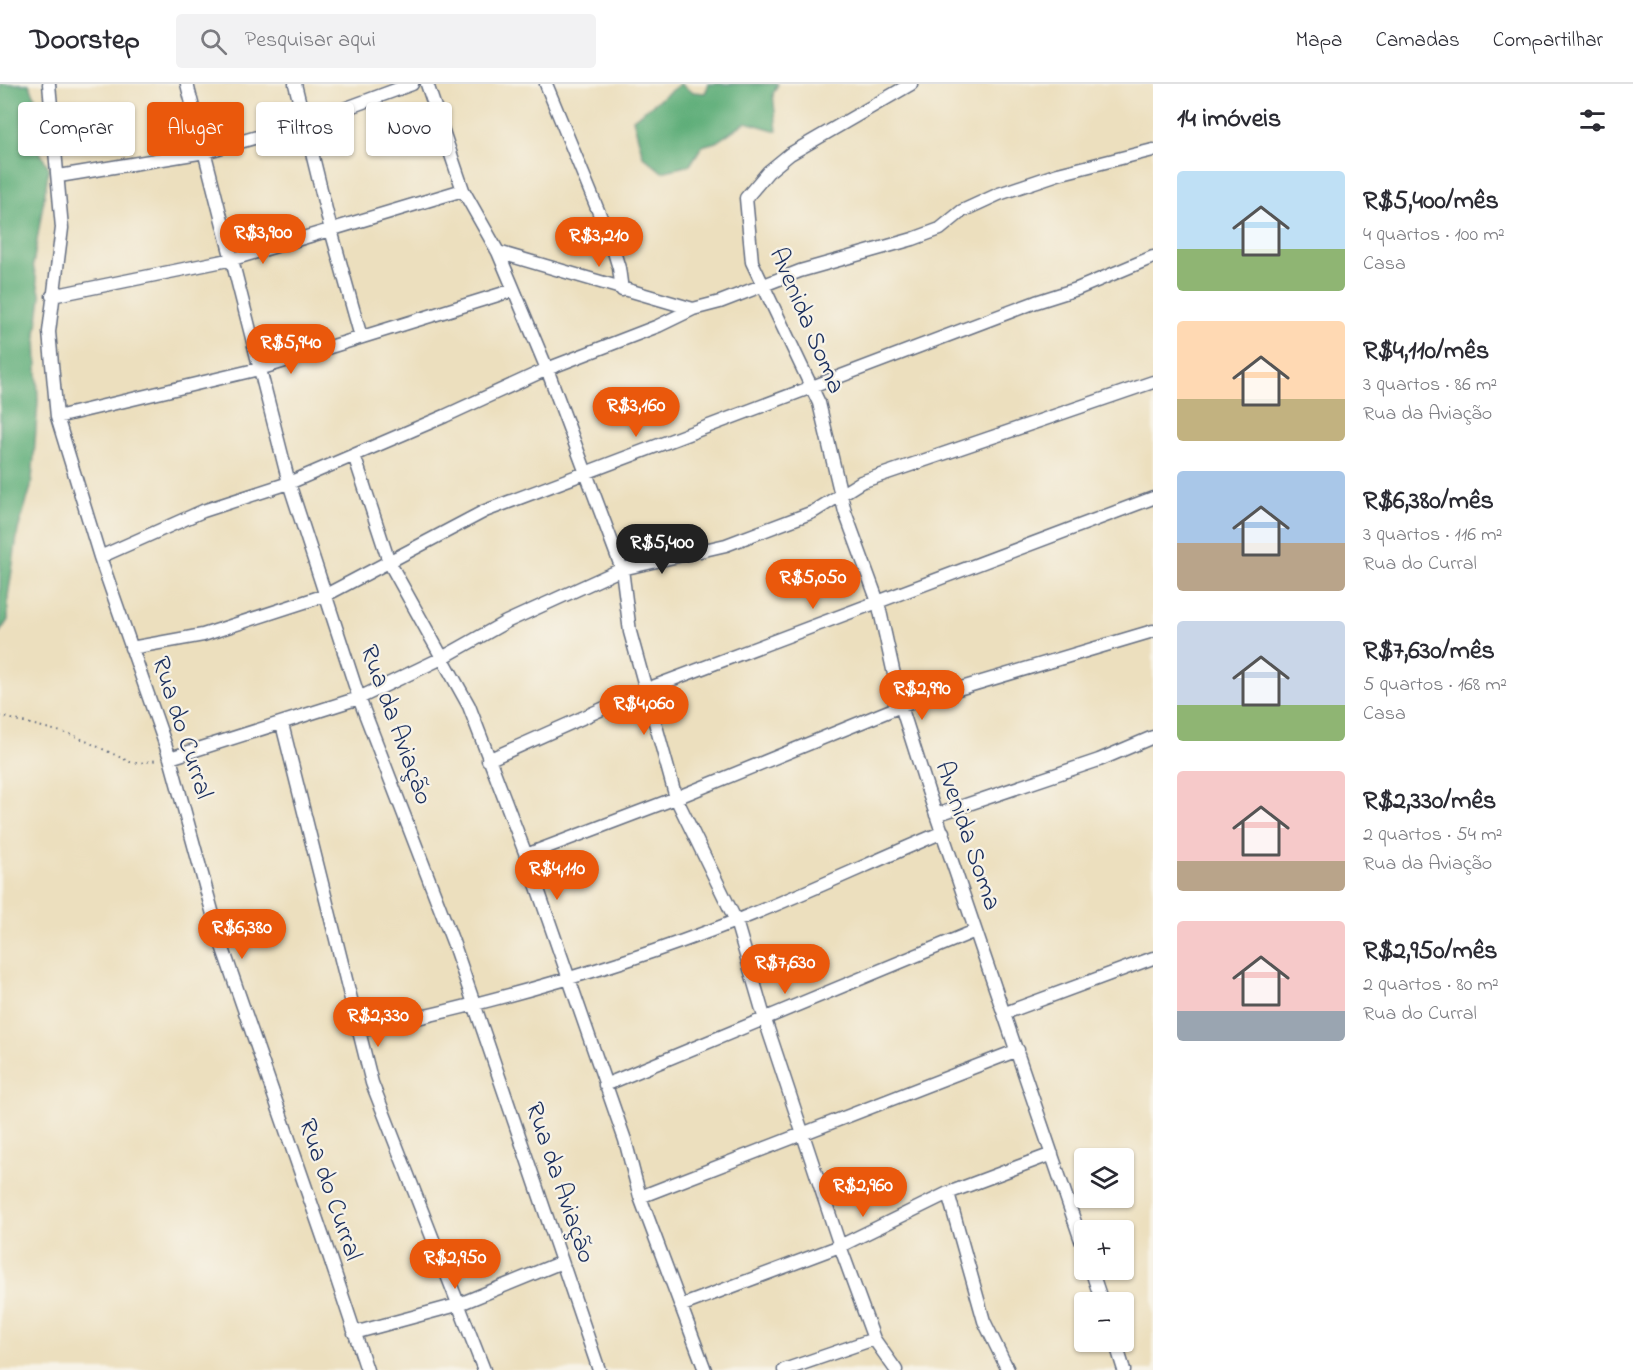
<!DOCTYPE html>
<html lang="pt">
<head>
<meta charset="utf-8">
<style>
	:root { --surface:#fff; --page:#f2f2f3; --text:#2b2b33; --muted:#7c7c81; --line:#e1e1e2; --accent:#ea580c }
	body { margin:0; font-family:"Indie Flower",sans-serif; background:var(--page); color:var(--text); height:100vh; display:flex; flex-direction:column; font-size:22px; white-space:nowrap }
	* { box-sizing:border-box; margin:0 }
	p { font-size:20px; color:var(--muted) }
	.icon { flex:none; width:33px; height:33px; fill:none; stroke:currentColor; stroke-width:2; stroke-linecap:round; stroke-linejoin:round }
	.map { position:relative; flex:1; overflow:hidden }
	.side { display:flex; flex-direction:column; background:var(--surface); width:480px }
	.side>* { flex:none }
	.banner { position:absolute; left:18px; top:18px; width:570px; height:54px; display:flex; gap:12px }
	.fabs { position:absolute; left:1074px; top:1064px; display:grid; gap:12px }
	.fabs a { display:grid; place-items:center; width:60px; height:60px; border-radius:6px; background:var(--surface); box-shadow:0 2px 4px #0004; font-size:30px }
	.price { position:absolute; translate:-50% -51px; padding:0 14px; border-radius:21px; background:var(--accent); color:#fff; font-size:20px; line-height:39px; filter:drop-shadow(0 2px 3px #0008) }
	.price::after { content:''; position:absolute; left:50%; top:36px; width:18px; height:14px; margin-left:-9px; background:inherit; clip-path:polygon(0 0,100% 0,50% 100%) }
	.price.on { background:#222; color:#fff }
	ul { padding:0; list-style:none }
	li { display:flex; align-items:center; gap:18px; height:150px; padding:0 24px }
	li span { display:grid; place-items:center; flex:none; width:168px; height:120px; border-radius:6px; color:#555 }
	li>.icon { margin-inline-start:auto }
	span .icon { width:72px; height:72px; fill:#fffc; stroke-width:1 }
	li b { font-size:26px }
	h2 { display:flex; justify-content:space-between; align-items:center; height:72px; padding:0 24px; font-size:26px }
	.pill { padding:0 21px; border-radius:6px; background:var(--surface); box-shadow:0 2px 4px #0004; font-size:21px; line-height:54px }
	.pill.on { background:var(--accent); color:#fff }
	header { display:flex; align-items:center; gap:36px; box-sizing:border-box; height:84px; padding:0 30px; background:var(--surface); border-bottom:2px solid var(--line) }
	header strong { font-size:28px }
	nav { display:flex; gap:33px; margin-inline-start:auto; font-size:21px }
	.search { width:420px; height:54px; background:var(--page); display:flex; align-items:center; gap:15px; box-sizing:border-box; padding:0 21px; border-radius:6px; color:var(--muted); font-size:22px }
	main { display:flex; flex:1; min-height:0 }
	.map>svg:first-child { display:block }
	.forest { fill:#5fae79; stroke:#3d6e6c; stroke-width:1.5 }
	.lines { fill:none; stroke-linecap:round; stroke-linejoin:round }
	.minor-casing { stroke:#646d80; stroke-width:15 }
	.path { stroke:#646d80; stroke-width:2; stroke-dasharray:1.5 4.5; stroke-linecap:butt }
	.minor { stroke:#fff; stroke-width:12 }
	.labels { text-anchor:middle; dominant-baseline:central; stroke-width:4.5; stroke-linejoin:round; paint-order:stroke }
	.street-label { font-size:26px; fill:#1b2f5e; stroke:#f7f3e8 }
</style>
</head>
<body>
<header>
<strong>Doorstep</strong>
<div class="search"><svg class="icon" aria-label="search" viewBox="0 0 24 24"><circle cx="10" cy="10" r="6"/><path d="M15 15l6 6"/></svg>Pesquisar aqui</div>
<nav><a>Mapa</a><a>Camadas</a><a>Compartilhar</a></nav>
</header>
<main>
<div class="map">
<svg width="1153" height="1286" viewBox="0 0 1153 1286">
	<rect width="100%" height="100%" fill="#f7f3e8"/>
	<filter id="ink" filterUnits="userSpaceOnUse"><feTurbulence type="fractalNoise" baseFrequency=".0167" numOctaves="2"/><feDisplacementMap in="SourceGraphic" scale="12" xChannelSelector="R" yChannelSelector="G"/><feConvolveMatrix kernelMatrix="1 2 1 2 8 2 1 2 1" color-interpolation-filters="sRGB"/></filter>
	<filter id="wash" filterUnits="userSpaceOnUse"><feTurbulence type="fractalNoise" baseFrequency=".008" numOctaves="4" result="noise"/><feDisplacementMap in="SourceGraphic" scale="24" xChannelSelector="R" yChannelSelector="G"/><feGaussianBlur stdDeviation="1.35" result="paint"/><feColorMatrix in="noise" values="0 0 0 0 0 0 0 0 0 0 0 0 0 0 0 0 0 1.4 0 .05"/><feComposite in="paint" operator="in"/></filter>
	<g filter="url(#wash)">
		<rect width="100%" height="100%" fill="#ecdfbe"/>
		<path class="forest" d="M0 0H29L41 26 28 47 49 84 33 181 41 213 36 250 38 318 33 385 31 403 18 446 8 513V536L0 548Z
			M680 0 692 8 705 9 709 0H778L773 10 777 47 746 38 716 58 702 62 690 81 662 88 643 72 633 35Z"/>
	</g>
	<g filter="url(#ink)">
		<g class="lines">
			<defs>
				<path id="minor" d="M49 0 62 144 49 248 57 333 100 473 170 674 220 856 324 1156 367 1286
					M187 0 289 399 359 614 453 858 599 1286
					M295 0 331 146 361 253
					M427 0 463 106 498 168 514 206 547 285 622 485 630 548 676 714 736 837 765 936 840 1162 874 1255 896 1286
					M546 0 611 158 619 184 622 206
					M911 0 790 70 768 88 746 114 752 178 819 319 845 428 878 518 901 622 928 707 1084 1165
					M59 92 205 68 306 39 412 0
					M498 168 693 225
					M52 212 233 175 463 106
					M57 333 259 285 514 206
					M354 371 389 478 469 622 526 771 625 1056 640 1113 705 1286
					M100 473 203 427 289 399 445 332 547 285 658 242 693 225 720 218 800 187 913 155 940 145 962 127 999 110 1058 90 1153 66
					M131 564 203 551 326 511 485 427 1036 218 1077 205 1153 173
					M282 640 372 999 484 1286
					M170 674 359 614 442 574 506 538 622 485 726 461 813 428 861 398 1153 298
					M488 676 647 605 1153 414
					M936 731 1099 676 1153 653
					M526 771 676 714 901 622 1153 547
					M1005 929 1153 874
					M358 947C487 920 615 885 738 836 807 809 874 777 943 748
					M605 1001 975 847
					M948 1109 984 1237 1008 1286
					M640 1113 1018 966
					M1091 1185 1102 1218
					M683 1221 840 1162 948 1109 1052 1070
					M354 1249 457 1221 562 1178
					M1115 1257 1124 1286
					M784 1286 874 1255"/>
			</defs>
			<use href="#minor" class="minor-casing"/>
			<path class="path" d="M0 632 73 651 130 678 139 679 158 676"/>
			<use href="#minor" class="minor"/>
		</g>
	</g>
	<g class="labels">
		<g class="street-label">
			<text transform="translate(806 237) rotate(67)">Avenida Soma</text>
			<text transform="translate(395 641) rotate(70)">Rua da Aviação</text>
			<text transform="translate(181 644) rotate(72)">Rua do Curral</text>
			<text transform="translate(967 752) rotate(71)">Avenida Soma</text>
			<text transform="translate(559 1099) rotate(71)">Rua da Aviação</text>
			<text transform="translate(329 1106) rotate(71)">Rua do Curral</text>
		</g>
	</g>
</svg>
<div class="fabs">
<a><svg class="icon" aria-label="layers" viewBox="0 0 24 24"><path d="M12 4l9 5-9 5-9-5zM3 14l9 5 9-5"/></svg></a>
<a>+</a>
<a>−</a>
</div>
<b class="price" style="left:263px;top:181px">R$3,900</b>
<b class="price" style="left:599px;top:184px">R$3,210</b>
<b class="price" style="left:291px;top:291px">R$5,940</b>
<b class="price" style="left:636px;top:354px">R$3,160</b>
<b class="price on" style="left:662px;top:491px">R$5,400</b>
<b class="price" style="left:813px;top:526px">R$5,050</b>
<b class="price" style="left:922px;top:637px">R$2,990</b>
<b class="price" style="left:644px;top:652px">R$4,060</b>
<b class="price" style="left:557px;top:817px">R$4,110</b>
<b class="price" style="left:242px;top:876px">R$6,380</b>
<b class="price" style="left:785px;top:911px">R$7,630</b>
<b class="price" style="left:378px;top:964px">R$2,330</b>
<b class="price" style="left:863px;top:1134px">R$2,960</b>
<b class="price" style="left:455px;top:1206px">R$2,950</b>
<div class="banner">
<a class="pill">Comprar</a>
<a class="pill on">Alugar</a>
<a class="pill">Filtros</a>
<a class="pill">Novo</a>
</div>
</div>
<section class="side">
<h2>14 imóveis<svg class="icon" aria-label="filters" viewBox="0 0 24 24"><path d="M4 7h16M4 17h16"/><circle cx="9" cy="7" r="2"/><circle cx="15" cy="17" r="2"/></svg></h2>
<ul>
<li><span style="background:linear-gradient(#bfe0f5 65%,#8fb573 0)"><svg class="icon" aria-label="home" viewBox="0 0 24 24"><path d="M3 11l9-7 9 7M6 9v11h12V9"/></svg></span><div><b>R$5,400/mês</b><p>4 quartos · 100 m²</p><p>Casa</p></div></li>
<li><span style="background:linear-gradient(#ffd9b3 65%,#c2b280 0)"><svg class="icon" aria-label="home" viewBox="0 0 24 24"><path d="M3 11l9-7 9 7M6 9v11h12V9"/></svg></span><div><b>R$4,110/mês</b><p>3 quartos · 86 m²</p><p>Rua da Aviação</p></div></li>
<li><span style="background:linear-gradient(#a9c7e8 60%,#b9a48a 0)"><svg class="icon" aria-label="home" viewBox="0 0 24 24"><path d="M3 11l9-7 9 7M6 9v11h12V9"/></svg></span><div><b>R$6,380/mês</b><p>3 quartos · 116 m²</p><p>Rua do Curral</p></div></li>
<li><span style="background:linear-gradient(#c9d6e8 70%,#8fb573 0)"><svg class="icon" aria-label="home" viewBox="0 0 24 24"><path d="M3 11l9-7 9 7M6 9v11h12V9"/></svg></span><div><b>R$7,630/mês</b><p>5 quartos · 168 m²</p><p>Casa</p></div></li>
<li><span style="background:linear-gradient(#f6c9c9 75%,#b9a48a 0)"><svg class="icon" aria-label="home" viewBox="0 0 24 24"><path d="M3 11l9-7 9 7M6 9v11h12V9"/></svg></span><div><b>R$2,330/mês</b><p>2 quartos · 54 m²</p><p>Rua da Aviação</p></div></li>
<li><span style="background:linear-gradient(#f6c9c9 75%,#9aa5b1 0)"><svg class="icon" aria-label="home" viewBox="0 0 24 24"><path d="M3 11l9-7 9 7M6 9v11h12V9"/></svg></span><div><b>R$2,950/mês</b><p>2 quartos · 80 m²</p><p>Rua do Curral</p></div></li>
</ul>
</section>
</main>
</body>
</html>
